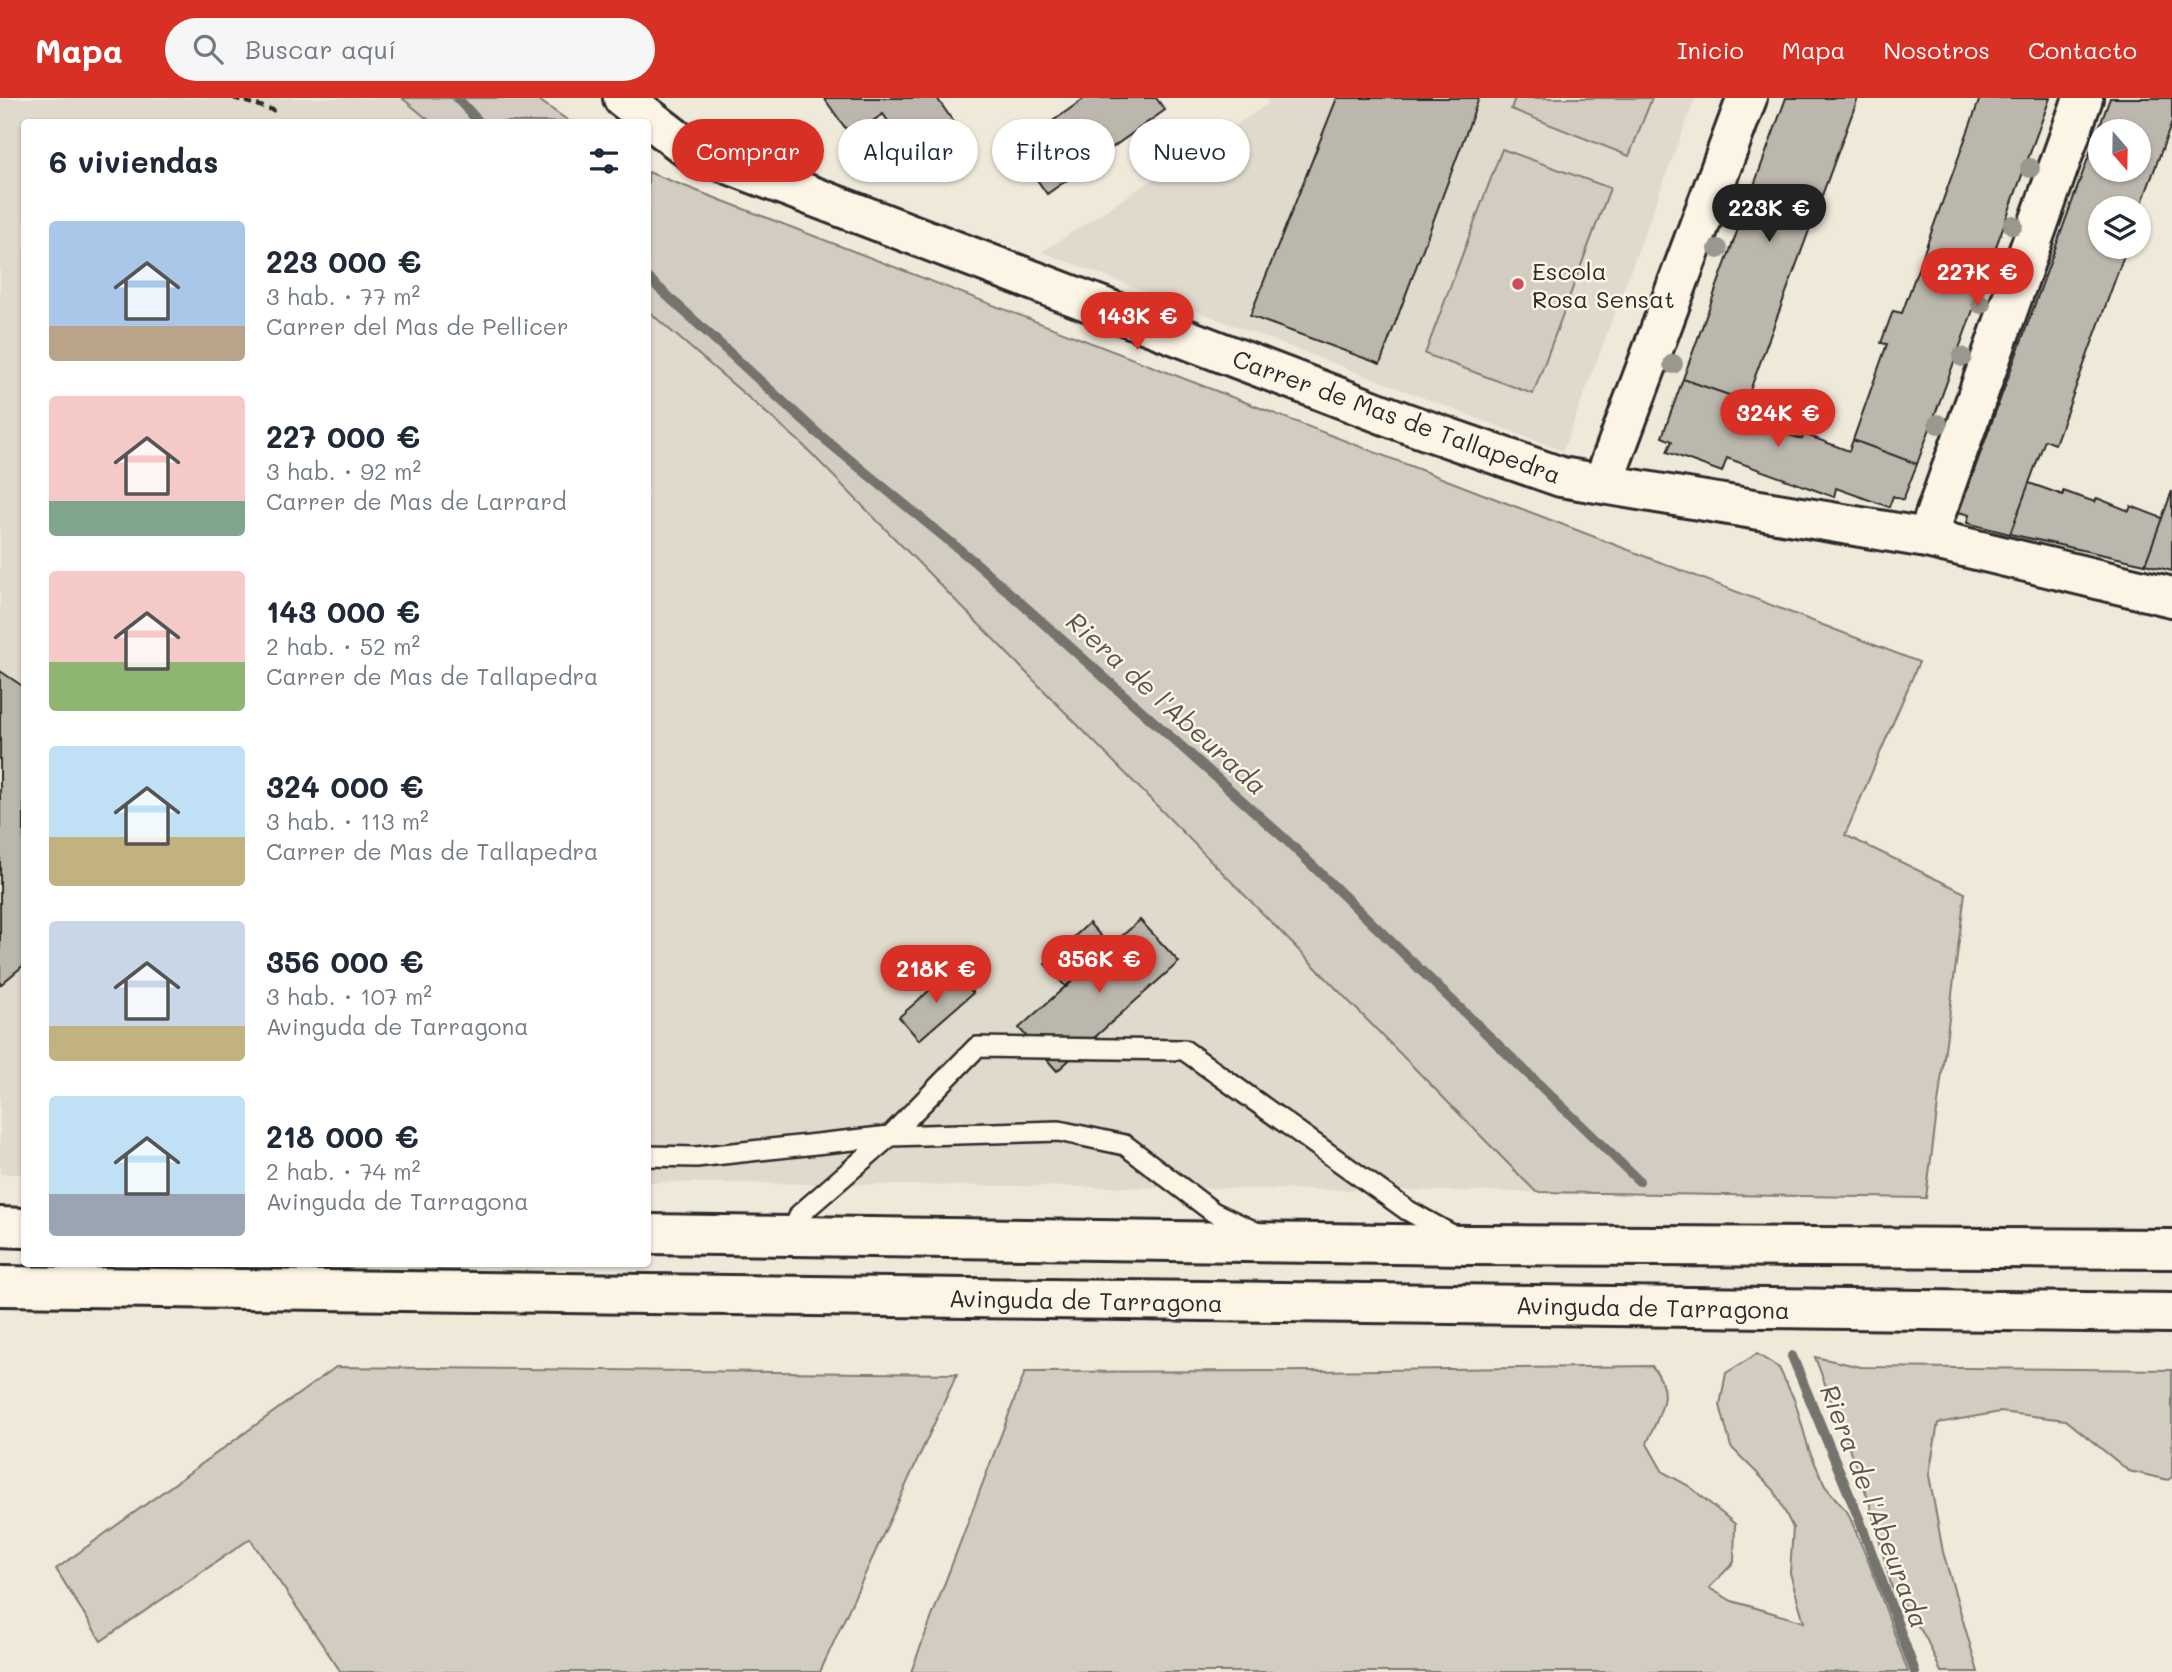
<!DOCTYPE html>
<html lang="es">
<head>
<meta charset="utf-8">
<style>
	:root { --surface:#fff; --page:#f6f6f7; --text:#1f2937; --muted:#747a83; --accent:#d93025 }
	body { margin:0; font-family:Mali,sans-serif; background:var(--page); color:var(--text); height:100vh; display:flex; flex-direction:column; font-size:26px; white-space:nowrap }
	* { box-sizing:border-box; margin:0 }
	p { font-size:23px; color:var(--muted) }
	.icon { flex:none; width:38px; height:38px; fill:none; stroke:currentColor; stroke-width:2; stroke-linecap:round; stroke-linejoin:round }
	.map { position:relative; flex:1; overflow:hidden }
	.details { position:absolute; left:21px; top:21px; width:630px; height:1148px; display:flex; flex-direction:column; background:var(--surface); border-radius:7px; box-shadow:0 2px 5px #0004 }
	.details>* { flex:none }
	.top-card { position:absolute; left:672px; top:21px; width:665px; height:63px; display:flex; gap:14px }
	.needle { width:46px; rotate:160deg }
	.tools { position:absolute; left:2088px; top:21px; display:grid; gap:14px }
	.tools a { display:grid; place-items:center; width:63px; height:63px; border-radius:50%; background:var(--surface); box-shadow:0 2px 5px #0004; font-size:35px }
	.price { position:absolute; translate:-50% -60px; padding:0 16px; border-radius:24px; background:var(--accent); color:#fff; font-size:23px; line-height:46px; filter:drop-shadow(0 2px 4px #0008) }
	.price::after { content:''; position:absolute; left:50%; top:42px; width:21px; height:16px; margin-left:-10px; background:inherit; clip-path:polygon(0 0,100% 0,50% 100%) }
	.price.on { background:#222; color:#fff }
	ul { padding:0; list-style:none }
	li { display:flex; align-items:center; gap:21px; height:175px; padding:0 28px }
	li span { display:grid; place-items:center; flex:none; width:196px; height:140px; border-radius:7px; color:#555 }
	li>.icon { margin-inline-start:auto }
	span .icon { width:84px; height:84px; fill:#fffc; stroke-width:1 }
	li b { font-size:30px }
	h2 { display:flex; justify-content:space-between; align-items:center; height:84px; padding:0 28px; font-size:30px }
	.pill { padding:0 24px; border-radius:32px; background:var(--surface); box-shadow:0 2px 5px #0004; font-size:24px; line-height:63px }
	.pill.on { background:var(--accent); color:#fff }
	header { display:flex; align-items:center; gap:42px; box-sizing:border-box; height:98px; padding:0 35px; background:var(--accent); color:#fff }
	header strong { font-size:33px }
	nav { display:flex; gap:38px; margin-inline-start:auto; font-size:24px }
	.search { width:490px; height:63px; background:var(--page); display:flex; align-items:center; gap:18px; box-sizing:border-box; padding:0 24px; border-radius:38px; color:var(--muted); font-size:26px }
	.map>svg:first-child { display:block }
	.built { fill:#e0dacc }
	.green { fill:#d2cdc0; stroke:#7e7c76; stroke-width:2 }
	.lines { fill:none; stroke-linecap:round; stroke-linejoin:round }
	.stream { stroke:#75736d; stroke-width:10 }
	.building { fill:#bcb7ac; stroke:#2b2b2b; stroke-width:2; fill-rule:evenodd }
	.lane-casing { stroke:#2b2b2b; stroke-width:24 }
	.street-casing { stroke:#2b2b2b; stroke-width:44 }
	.primary-casing { stroke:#2b2b2b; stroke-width:44 }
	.path { stroke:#2b2b2b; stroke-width:4.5; stroke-dasharray:7 5; stroke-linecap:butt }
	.lane { stroke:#fcf5e5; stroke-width:19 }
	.street { stroke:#fcf5e5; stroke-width:38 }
	.primary { stroke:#fcf5e5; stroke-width:38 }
	.tree { fill:#9a978e }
	.poi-dot { fill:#d1495b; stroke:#fcf5e5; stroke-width:2.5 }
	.labels { text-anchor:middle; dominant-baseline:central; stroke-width:5; stroke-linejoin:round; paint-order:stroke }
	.poi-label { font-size:24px; fill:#2b2b2b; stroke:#fcf5e5; text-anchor:start }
	.street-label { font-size:24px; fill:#2b2b2b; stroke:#fcf5e5 }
	.water-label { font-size:26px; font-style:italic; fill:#565552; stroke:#fcf5e5 }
</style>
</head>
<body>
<header>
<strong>Mapa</strong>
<div class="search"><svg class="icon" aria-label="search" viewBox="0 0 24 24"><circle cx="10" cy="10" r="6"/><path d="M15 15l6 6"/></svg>Buscar aquí</div>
<nav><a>Inicio</a><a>Mapa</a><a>Nosotros</a><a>Contacto</a></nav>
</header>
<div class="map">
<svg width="2172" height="1574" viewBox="0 0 2172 1574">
	<rect width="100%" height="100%" fill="#efe9da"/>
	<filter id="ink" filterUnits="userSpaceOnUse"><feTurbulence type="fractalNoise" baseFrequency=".0143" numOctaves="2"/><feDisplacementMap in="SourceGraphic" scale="14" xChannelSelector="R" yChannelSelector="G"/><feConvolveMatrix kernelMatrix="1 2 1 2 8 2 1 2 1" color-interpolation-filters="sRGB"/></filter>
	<g filter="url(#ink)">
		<path class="built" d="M0 0H402L431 24H24V1076H0Z
			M1268 0H1337L1250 218 1380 266 1479 0H1515L1511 11 1629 58 1652 0H1695L1563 353 1042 154 1268 6Z
			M648 213 800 344 1536 1094 648 1084Z"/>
		<path class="green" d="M402 0H536L570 24H431Z
			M1515 0H1652L1629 58 1511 11Z
			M1502 51 1610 90 1533 296 1425 256Z
			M648 74 1919 564 1845 737 1965 795 1926 1100 1536 1094 800 344 648 213Z
			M1757 1256 1779 1270 1795 1303 1809 1352 1825 1388 1848 1415 1869 1465 1908 1574H911L1025 1274 1315 1273 1652 1268C1676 1297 1658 1315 1647 1346L1663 1374 1689 1388 1735 1426 1734 1464 1709 1490 1732 1503 1804 1524 1790 1475 1793 1430 1774 1392 1731 1349 1720 1307 1726 1275Z
			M1815 1259 1861 1269 2172 1272V1379L2168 1382 2129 1373 2066 1322 2000 1314 1938 1325 1929 1377 1943 1454 1978 1574H1941L1926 1540 1892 1490 1869 1403Z
			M336 1269 957 1276 820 1574H341L250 1441 101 1543 56 1471Z"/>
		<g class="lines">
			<path class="stream" d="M457 0 479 24
				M648 180 816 334 976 465 1284 740 1639 1083
				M1792 1258 1860 1423 1915 1574"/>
		</g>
		<path class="building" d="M824 0H937L957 29 913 59 883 16 851 38Z
			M1085 0H1156L1165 12 1047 96 1015 50Z
			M1337 0H1479L1380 266 1250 218Z
			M1786 0H1858L1746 303 1683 281Z
			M1980 0H2050L1917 366 1853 342 1887 246 1881 245 1893 213 1902 215Z
			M2110 0H2172V24L2138 116V110H2100V149H2127L2055 346 2045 342 2010 436 1967 425 1969 417 1959 414ZM2100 33H2138V72H2100Z
			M1683 281 1746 303 1743 313 1787 330 1786 336 1802 341 1804 336 1849 353 1853 342 1917 366 1903 402 1893 398 1889 409 1836 390 1834 399 1727 360 1722 374 1667 354 1672 343 1662 339Z
			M2029 385 2063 397V393L2095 404 2097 400 2129 413 2131 408 2162 420 2145 466 2010 436Z
			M2172 393V473L2145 466Z
			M0 573 24 589V867L0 887Z
			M1140 822 1179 864 1057 973 1019 930Z
			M1089 825 1110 848 1066 889 1045 866Z
			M953 872 973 895 919 942 899 919Z"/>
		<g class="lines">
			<defs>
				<path id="lane" d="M648 1058 696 1059 890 1038 1059 1033 1125 1047 1213 1114 1258 1135
					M791 1137 800 1116 890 1038 977 949 1184 952 1407 1112 1456 1139"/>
				<path id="street" d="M623 0 689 51 1406 325 1561 379 1927 440 2172 499
					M1603 385 1747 0
					M1927 440 2083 0"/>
				<path id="primary" d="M0 1129 24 1130
					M648 1136 1469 1147 2172 1151
					M0 1188 2172 1215"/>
			</defs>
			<use href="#lane" class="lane-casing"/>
			<use href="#street" class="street-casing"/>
			<use href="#primary" class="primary-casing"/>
			<path class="path" d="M234 0 276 13"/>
			<use href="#lane" class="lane"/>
			<use href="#street" class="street"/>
			<use href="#primary" class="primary"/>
		</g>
		<g class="tree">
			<circle cx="2030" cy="70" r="10"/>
			<circle cx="1736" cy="103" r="10"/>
			<circle cx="2013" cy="127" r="10"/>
			<circle cx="1718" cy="151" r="10"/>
			<circle cx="1981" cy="206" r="10"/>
			<circle cx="1962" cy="259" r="10"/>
			<circle cx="1673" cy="266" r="10"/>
			<circle cx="1938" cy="326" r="10"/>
		</g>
	</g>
	<circle class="poi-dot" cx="1518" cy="186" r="7"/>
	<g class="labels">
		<g class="poi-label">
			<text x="1532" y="172">Escola<tspan x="1532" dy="28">Rosa Sensat</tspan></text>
		</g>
		<g class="street-label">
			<text transform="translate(1397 318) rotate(20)">Carrer de Mas de Tallapedra</text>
			<text transform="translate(1086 1202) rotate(1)">Avinguda de Tarragona</text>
			<text transform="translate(1653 1209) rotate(1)">Avinguda de Tarragona</text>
		</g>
		<g class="water-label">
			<text transform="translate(1167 605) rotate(42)">Riera de l'Abeurada</text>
			<text transform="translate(1875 1408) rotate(69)">Riera de l'Abeurada</text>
		</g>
	</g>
</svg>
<div class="tools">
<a><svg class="needle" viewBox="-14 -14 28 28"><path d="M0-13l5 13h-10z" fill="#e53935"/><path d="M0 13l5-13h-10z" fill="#747a83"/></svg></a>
<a><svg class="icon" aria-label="layers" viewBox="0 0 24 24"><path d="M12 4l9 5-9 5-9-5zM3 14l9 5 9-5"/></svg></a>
</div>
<b class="price on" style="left:1769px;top:146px">223K €</b>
<b class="price" style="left:1977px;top:210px">227K €</b>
<b class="price" style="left:1137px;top:254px">143K €</b>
<b class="price" style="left:1778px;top:351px">324K €</b>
<b class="price" style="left:1099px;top:897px">356K €</b>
<b class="price" style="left:936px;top:907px">218K €</b>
<div class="top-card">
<a class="pill on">Comprar</a>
<a class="pill">Alquilar</a>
<a class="pill">Filtros</a>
<a class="pill">Nuevo</a>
</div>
<section class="details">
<h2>6 viviendas<svg class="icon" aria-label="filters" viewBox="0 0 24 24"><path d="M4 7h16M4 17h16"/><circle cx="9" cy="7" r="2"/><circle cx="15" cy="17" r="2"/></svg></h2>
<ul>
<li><span style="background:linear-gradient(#a9c7e8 75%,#b9a48a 0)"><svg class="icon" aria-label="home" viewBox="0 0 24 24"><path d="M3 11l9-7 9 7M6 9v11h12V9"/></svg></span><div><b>223 000 €</b><p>3 hab. · 77 m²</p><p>Carrer del Mas de Pellicer</p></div></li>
<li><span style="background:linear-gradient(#f6c9c9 75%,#7fa58c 0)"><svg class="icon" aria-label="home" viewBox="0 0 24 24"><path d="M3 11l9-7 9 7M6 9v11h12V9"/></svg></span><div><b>227 000 €</b><p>3 hab. · 92 m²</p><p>Carrer de Mas de Larrard</p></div></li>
<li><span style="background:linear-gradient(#f6c9c9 65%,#8fb573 0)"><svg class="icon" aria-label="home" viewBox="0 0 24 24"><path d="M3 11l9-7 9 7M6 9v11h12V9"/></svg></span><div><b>143 000 €</b><p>2 hab. · 52 m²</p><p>Carrer de Mas de Tallapedra</p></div></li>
<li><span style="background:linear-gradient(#bfe0f5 65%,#c2b280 0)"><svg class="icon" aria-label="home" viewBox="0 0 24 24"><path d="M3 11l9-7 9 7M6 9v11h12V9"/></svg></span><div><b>324 000 €</b><p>3 hab. · 113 m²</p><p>Carrer de Mas de Tallapedra</p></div></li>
<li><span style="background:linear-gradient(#c9d6e8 75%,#c2b280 0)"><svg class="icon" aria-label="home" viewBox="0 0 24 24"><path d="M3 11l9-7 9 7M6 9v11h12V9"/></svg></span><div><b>356 000 €</b><p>3 hab. · 107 m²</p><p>Avinguda de Tarragona</p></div></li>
<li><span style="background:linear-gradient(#bfe0f5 70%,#9aa5b1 0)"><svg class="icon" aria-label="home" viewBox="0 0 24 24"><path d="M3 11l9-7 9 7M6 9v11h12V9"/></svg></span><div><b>218 000 €</b><p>2 hab. · 74 m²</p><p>Avinguda de Tarragona</p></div></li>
</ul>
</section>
</div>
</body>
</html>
